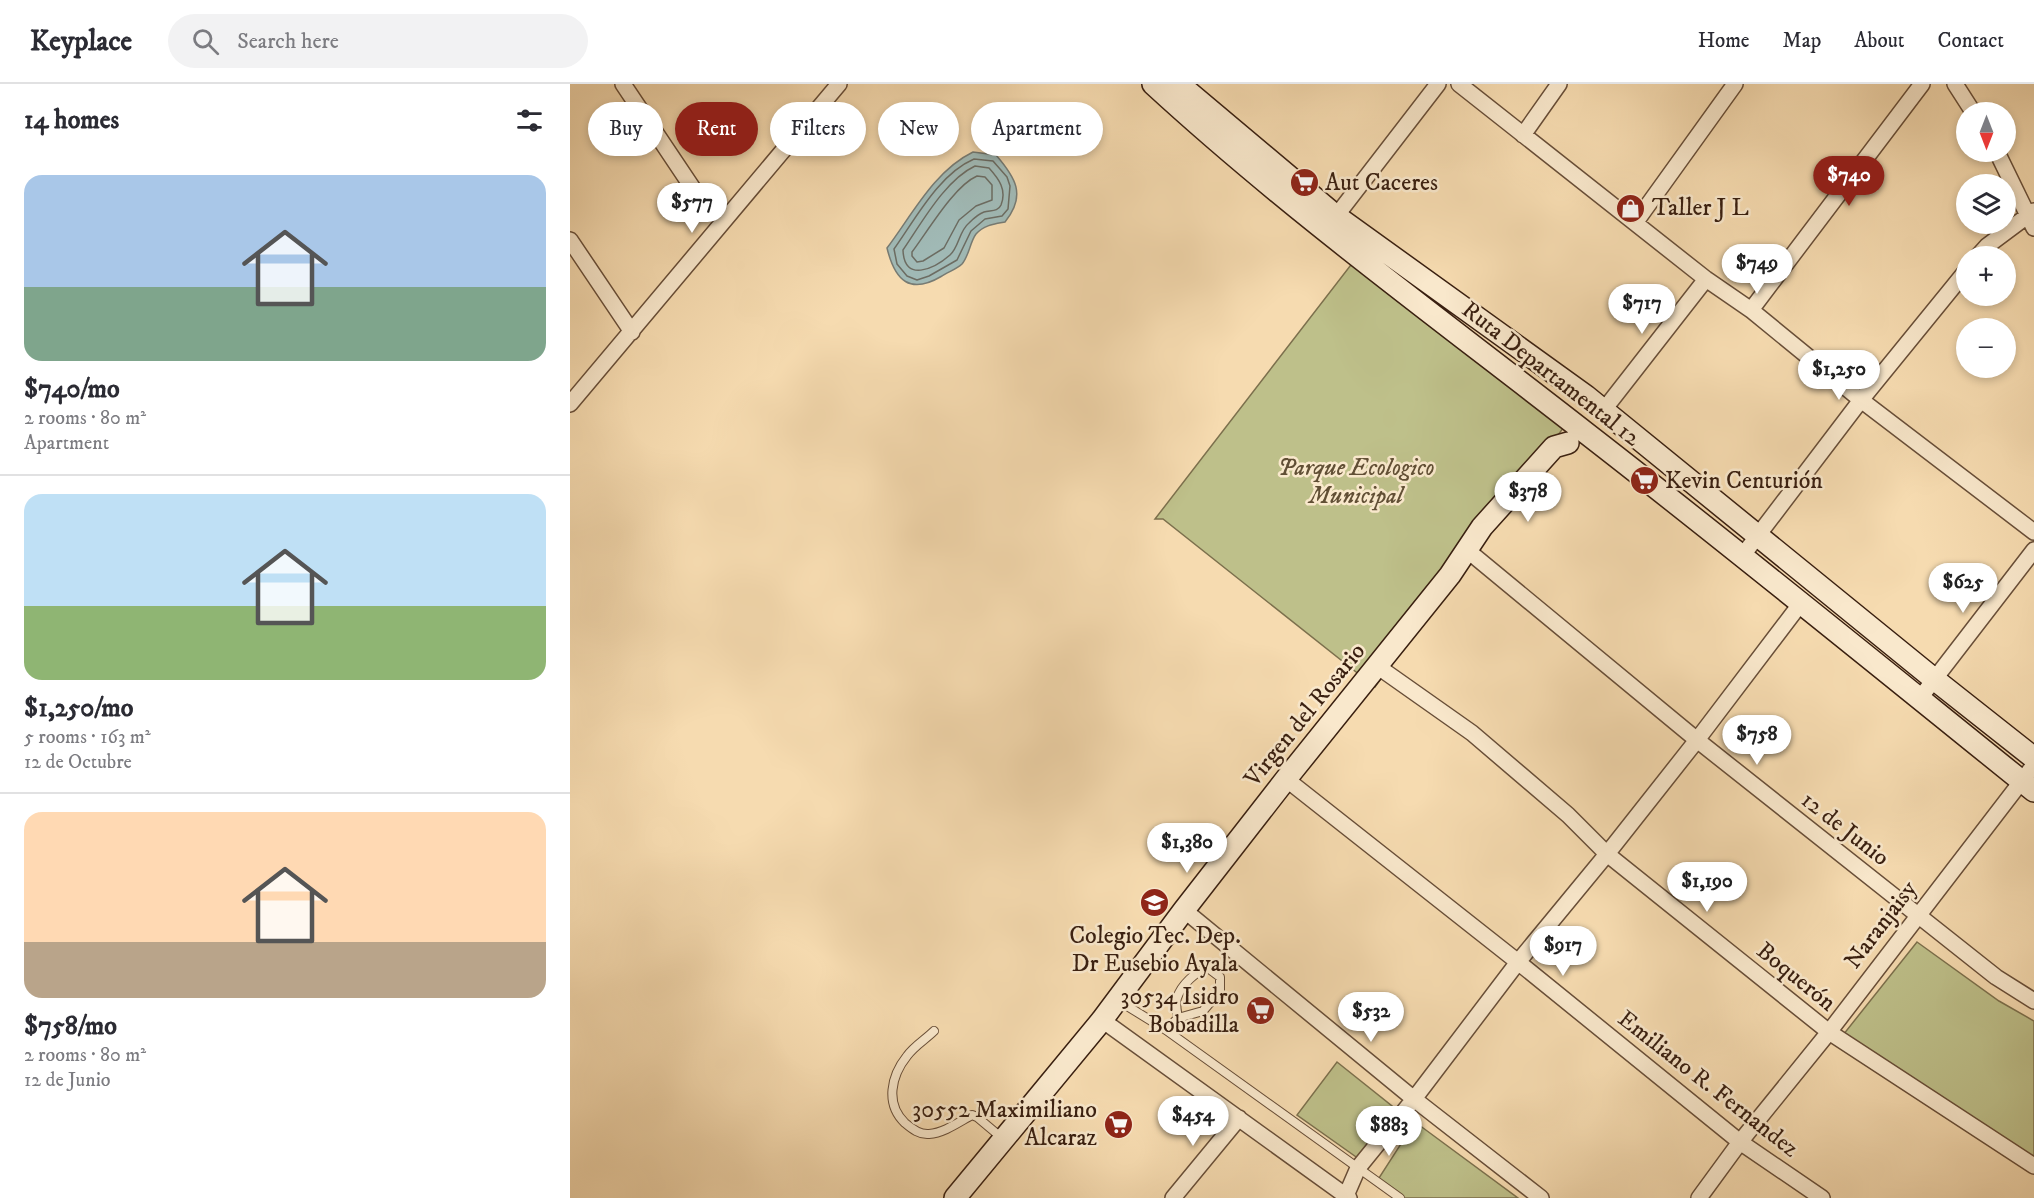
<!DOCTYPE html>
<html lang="en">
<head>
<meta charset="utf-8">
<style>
	:root { --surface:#fff; --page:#f2f2f3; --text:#2b2b33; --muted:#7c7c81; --line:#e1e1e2; --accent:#8f2418 }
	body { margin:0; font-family:"IM FELL DW Pica",serif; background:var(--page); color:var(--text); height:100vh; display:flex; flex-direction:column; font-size:22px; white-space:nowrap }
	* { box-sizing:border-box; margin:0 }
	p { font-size:20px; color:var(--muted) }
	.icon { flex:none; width:33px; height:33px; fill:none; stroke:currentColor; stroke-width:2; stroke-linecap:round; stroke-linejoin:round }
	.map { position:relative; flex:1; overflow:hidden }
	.details { display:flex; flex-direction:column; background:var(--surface); width:570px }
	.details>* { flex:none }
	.banner { position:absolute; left:18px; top:18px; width:570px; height:54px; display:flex; gap:12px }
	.needle { width:39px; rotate:180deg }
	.fabs { position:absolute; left:1386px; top:18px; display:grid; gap:12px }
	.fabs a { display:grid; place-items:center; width:60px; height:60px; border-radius:50%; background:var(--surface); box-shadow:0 3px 9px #0003; font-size:30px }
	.price { position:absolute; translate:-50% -51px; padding:0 14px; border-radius:21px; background:#fff; color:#222; font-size:20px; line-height:39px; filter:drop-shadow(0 2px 3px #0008) }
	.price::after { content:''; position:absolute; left:50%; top:36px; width:18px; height:14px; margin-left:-9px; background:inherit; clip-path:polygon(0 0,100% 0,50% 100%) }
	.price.current { background:var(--accent); color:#fff }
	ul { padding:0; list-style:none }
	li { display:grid; align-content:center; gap:12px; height:318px; padding:0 24px }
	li+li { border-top:2px solid var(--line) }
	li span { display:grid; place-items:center; height:186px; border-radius:18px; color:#555 }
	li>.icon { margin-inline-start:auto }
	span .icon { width:108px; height:108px; fill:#fffc; stroke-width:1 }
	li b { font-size:26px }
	h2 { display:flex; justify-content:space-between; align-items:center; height:72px; padding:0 24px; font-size:26px }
	.pill { padding:0 21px; border-radius:27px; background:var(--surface); box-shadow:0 3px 9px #0003; font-size:21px; line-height:54px }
	.pill.current { background:var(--accent); color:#fff }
	header { display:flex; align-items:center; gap:36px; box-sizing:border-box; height:84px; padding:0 30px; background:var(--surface); border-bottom:2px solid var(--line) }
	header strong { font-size:28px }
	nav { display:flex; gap:33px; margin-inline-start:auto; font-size:21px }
	.search { width:420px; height:54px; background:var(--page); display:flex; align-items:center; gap:15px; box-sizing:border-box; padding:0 21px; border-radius:33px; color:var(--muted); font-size:22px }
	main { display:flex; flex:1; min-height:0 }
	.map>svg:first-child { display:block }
	.green { fill:#bec08a; stroke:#7c704d; stroke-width:1.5 }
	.water { fill:#a0b9b5; stroke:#777b73; stroke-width:1.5 }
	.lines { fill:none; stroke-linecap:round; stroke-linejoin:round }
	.shore { stroke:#6c6c62; stroke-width:1.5 }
	.lane-casing { stroke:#684e38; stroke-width:10 }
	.street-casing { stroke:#684e38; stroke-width:18 }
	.secondary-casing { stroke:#391f10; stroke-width:24 }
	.lane { stroke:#f9e8cc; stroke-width:8 }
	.street { stroke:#f9e8cc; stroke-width:15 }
	.secondary { stroke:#f9e8cc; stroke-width:21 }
	.labels { text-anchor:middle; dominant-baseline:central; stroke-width:5; stroke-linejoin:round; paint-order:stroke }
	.poi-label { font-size:24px; fill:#391f10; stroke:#f9e8cc; text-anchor:start }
	.street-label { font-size:24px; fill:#391f10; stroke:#f9e8cc }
	.park-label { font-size:24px; font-style:italic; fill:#614f35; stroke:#f9e8cc }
</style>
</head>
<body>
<header>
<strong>Keyplace</strong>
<div class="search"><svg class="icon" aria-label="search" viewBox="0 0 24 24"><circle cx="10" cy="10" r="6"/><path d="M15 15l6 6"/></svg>Search here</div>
<nav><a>Home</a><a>Map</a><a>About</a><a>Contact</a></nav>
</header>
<main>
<section class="details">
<h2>14 homes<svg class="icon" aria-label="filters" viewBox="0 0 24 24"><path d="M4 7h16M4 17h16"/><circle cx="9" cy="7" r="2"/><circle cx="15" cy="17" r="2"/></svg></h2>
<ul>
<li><span style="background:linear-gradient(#a9c7e8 60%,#7fa58c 0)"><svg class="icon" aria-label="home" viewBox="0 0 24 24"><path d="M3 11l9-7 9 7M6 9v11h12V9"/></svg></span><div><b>$740/mo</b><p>2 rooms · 80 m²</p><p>Apartment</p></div></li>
<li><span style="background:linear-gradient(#bfe0f5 60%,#8fb573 0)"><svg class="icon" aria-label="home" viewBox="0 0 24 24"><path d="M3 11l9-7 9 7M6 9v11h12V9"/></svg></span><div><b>$1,250/mo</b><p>5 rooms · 163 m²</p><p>12 de Octubre</p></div></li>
<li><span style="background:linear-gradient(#ffd9b3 70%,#b9a48a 0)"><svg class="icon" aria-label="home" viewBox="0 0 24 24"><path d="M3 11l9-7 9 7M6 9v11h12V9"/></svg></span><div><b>$758/mo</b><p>2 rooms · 80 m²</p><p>12 de Junio</p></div></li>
</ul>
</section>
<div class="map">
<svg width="1464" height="1114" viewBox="0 0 1464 1114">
	<rect width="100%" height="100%" fill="#f6dbb0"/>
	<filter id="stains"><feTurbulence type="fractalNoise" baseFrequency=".00333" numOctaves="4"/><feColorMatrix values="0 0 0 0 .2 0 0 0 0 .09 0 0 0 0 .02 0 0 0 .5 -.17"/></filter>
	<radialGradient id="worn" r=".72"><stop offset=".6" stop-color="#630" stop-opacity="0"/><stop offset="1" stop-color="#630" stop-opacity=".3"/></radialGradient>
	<path class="green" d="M787 173 999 336 805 603 593 435H585Z
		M1347 858 1429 917 1464 937V1073L1273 951Z
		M767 978 822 1022 789 1075 727 1031Z
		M845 1038 948 1114H830L807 1097Z"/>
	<path class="water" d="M403 68 426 71C445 93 457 111 435 138 424 140 414 141 406 150 400 158 399 172 392 180 387 185 378 188 372 192 340 211 325 197 317 164 342 131 364 87 403 68Z"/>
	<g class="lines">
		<path class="shore" d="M404 75 423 77 437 93 440 102 438 125 432 132 415 135 401 147 387 176 359 192 347 196 337 192 327 180 324 165C346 134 369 90 404 75Z
			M405 82 419 84C429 95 437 106 431 121 428 128 420 126 414 128 408 130 403 135 399 139 389 147 389 163 380 171 364 185 334 199 333 166 351 140 375 96 405 82Z
			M407 92 415 93 422 101V116L406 122 389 136 374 164 353 177 347 178 342 172V168C358 147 384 102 407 92Z"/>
		<defs>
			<path id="lane" d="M549 917 596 946 830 1114
				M596 946 608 934 633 927 650 907V893L638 884C626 887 611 901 607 914 605 920 607 928 608 934
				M364 947C356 955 344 962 337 972 321 992 315 1020 335 1039 342 1045 350 1051 359 1050 374 1049 389 1038 402 1031L407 1033 432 1054"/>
			<path id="street" d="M53 0 130 115
				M889 0 1136 195 1181 226 1291 316 1464 448
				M1385 0 1403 28
				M953 51 989 0
				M1427 68 1464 144
				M1065 139 1165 0
				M760 140 868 0
				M0 156 62 248
				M1408 172 1417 162 1464 127
				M1181 226 1352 0
				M0 320 269 0
				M1033 327 1136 195
				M897 466 1127 656 1426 893 1464 917
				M1173 471 1291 316 1396 187
				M807 582 902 649 998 731 1037 770 1259 948 1464 1082
				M1350 614 1464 466
				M716 695 948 878 1170 1058 1252 1114
				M614 826 844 1015 971 1114
				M532 936 779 1114
				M603 1114 669 1034
				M775 1114 788 1084 844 1015 948 878 1037 770 1127 656 1231 519
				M1129 1114 1170 1058 1259 948 1464 681"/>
			<path id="secondary" d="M583 0C720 126 870 235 1016 349 1167 466 1315 587 1464 707
				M609 0 766 132 1016 312 1364 595 1464 674
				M385 1114 532 936 614 826 716 695 880 491 912 443 984 363 998 359"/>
		</defs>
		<use href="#lane" class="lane-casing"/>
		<use href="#street" class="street-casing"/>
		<use href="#secondary" class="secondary-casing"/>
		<use href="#lane" class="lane"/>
		<use href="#street" class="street"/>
		<use href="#secondary" class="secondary"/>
	</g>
	<defs>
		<symbol id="supermarket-disc" viewBox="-11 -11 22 22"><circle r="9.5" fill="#8f2418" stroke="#f9e8cc"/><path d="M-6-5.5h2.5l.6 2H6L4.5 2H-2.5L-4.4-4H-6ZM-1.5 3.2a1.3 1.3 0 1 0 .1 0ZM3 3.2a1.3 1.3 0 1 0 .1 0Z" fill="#fff"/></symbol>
		<symbol id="shop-disc" viewBox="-11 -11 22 22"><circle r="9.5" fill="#8f2418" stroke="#f9e8cc"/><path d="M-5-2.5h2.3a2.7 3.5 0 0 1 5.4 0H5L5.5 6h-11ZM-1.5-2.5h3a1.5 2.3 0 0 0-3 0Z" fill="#fff"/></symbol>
		<symbol id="university-disc" viewBox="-11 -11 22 22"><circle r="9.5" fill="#8f2418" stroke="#f9e8cc"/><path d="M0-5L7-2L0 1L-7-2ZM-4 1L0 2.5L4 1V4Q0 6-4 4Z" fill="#fff"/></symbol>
	</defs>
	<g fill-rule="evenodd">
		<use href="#supermarket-disc" x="718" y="82" width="33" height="33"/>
		<use href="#shop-disc" x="1044" y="108" width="33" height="33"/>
		<use href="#supermarket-disc" x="1058" y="380" width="33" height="33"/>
		<use href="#university-disc" x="568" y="802" width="33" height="33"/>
		<use href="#supermarket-disc" x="674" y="910" width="33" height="33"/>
		<use href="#supermarket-disc" x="532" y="1024" width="33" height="33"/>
	</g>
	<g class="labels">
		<g class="poi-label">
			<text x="755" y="99">Aut Caceres</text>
			<text x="1082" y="124">Taller J L</text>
			<text x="1095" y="397">Kevin Centurión</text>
			<text x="585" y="852" text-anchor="middle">Colegio Tec. Dep.<tspan x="585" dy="28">Dr Eusebio Ayala</tspan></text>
			<text x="669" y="913" text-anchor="end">30534 Isidro<tspan x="669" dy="28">Bobadilla</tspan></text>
			<text x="527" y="1026" text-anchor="end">30552 Maximiliano<tspan x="527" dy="28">Alcaraz</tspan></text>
		</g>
		<g class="street-label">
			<text transform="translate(981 290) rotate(38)">Ruta Departamental 12</text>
			<text transform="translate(735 631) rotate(-51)">Virgen del Rosario</text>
			<text transform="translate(1275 745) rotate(38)">12 de Junio</text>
			<text transform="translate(1311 841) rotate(-53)">Naranjaisy</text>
			<text transform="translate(1226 893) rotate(39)">Boquerón</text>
			<text transform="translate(1138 1000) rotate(38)">Emiliano R. Fernandez</text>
		</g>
		<g class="park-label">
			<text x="786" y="384">Parque Ecologico<tspan x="786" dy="28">Municipal</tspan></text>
		</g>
	</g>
	<rect width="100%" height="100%" filter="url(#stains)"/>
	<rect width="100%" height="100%" fill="url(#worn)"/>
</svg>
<div class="fabs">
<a><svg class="needle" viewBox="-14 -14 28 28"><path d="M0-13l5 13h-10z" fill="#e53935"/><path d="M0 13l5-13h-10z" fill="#7c7c81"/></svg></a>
<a><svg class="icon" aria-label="layers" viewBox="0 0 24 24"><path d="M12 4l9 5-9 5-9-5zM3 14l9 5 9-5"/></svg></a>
<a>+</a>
<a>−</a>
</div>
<b class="price current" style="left:1279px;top:123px">$740</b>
<b class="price" style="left:122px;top:150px">$577</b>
<b class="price" style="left:1187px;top:211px">$749</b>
<b class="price" style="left:1072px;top:251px">$717</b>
<b class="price" style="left:1269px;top:317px">$1,250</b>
<b class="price" style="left:958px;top:439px">$378</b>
<b class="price" style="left:1393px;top:530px">$625</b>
<b class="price" style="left:1187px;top:682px">$758</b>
<b class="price" style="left:617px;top:790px">$1,380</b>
<b class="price" style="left:1137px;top:829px">$1,190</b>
<b class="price" style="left:993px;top:893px">$917</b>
<b class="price" style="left:801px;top:959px">$532</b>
<b class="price" style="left:623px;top:1063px">$454</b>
<b class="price" style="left:819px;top:1073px">$883</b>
<div class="banner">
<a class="pill">Buy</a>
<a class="pill current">Rent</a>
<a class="pill">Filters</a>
<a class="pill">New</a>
<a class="pill">Apartment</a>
</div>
</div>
</main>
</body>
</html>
